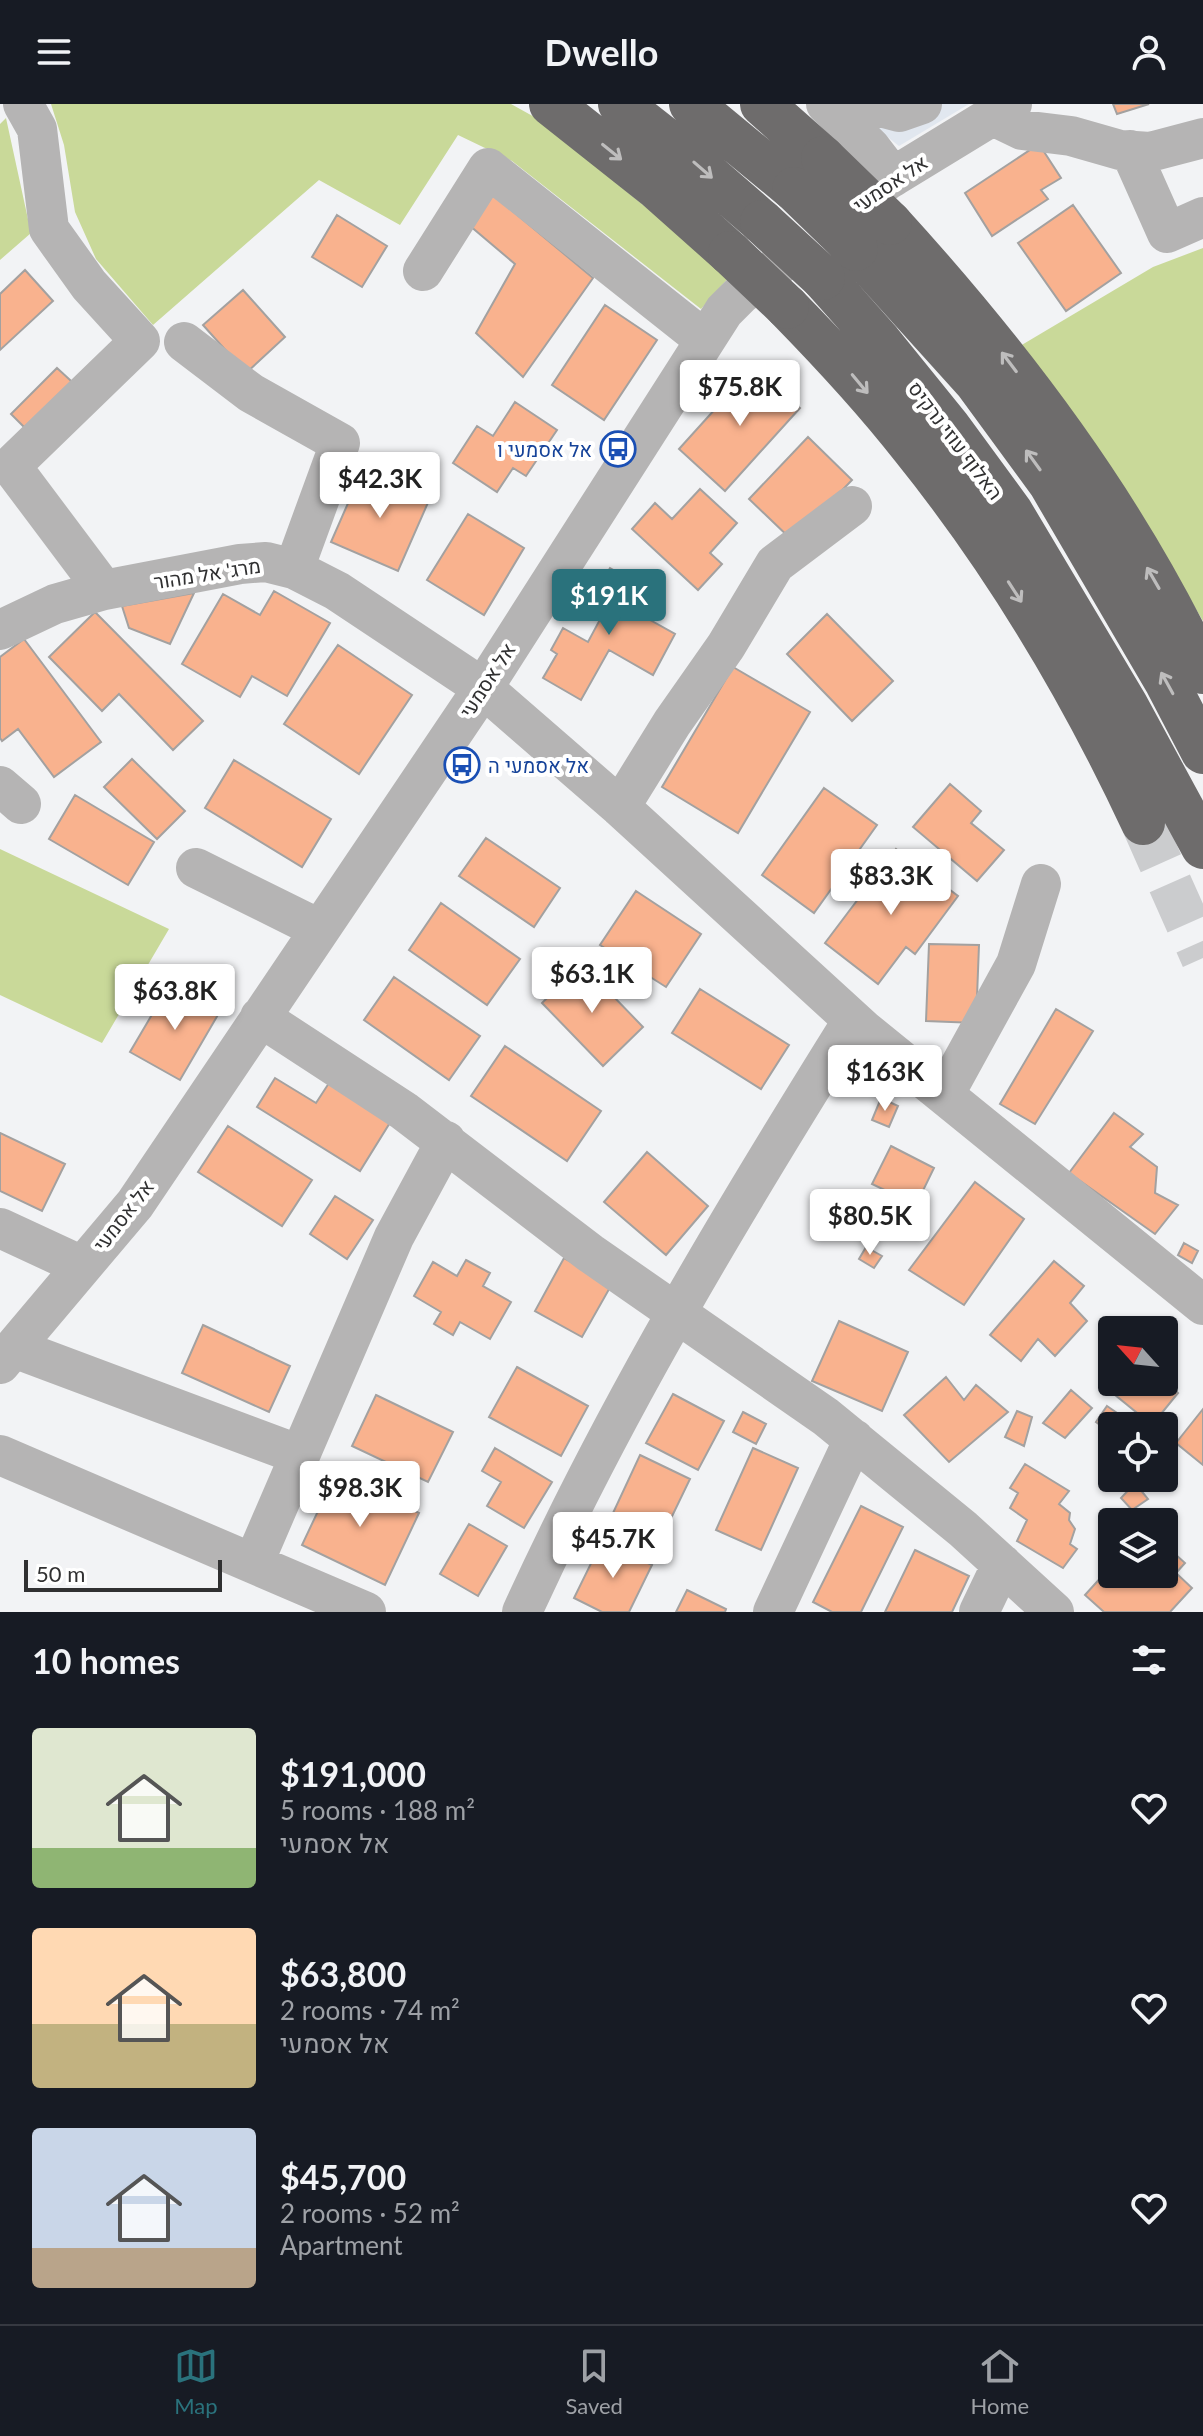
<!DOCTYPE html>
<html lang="en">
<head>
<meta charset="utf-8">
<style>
	:root { --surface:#171b24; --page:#242831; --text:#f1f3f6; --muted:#9ea1a6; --line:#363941; --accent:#2a727c }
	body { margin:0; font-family:Lato,Heebo,sans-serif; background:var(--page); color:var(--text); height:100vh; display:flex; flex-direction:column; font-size:30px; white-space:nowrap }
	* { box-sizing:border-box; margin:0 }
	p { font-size:26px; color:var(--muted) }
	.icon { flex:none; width:44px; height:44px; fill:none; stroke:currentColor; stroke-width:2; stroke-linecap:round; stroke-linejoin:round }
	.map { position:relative; height:1508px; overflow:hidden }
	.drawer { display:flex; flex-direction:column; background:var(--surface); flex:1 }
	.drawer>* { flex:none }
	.needle { width:52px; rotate:297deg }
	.buttons { position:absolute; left:1098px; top:1212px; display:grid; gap:16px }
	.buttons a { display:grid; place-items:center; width:80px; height:80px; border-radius:8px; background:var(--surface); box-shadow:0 2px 6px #0004; font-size:40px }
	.scale { position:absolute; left:24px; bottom:20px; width:198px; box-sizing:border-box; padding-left:8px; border:4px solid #303031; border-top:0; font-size:22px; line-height:28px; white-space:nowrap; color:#303031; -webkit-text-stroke:6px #fff; paint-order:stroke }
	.price { position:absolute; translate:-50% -68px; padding:0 18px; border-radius:8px; background:#fff; color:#222; font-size:26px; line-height:52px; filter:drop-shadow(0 2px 4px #0008) }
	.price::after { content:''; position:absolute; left:50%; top:48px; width:24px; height:18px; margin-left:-12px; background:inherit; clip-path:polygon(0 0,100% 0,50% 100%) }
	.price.on { background:var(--accent); color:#fff }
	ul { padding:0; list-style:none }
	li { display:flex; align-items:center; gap:24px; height:200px; padding:0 32px }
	li span { display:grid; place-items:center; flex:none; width:224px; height:160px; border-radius:8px; color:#555 }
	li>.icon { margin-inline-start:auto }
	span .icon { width:96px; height:96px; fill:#fffc; stroke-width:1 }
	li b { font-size:34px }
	h2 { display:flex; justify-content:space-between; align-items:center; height:96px; padding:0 32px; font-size:34px }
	header { display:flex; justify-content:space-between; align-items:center; height:104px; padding:0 32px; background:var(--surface); font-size:36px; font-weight:700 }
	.dock { display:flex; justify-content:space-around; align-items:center; height:112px; border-top:2px solid var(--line); background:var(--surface); font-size:22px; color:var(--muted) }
	.dock a { display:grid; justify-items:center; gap:4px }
	.dock .on { color:var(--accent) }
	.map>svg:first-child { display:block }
	.built { fill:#e1e7ef }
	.green { fill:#c9d999 }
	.building { fill:#f9b28e; stroke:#a3a1a0; stroke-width:2 }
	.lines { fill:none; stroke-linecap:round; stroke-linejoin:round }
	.highway-tunnel { stroke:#cbccce; stroke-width:44; stroke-dasharray:44 22; stroke-linecap:butt }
	.minor { stroke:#b5b4b4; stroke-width:40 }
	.highway { stroke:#6e6c6c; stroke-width:44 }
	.highway-bridge { stroke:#6e6c6c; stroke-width:44 }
	.oneway { stroke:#bebdbd }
	.labels { text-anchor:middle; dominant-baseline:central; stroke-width:8; stroke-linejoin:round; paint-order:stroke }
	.street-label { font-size:20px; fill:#303031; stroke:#fff }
	.transit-label { font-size:20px; fill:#164399; stroke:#fff; text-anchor:end }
</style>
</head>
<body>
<header><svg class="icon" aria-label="menu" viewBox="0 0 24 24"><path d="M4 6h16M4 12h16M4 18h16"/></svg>Dwello<svg class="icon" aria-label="person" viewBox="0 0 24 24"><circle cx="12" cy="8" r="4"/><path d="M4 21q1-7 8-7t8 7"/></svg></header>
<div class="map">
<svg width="1203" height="1508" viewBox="0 0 1203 1508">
	<rect width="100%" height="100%" fill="#f2f3f5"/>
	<path class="built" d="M846 0H969L899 42Z"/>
	<path class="green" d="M51 0H511L538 15 730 172 701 205 512 57 458 31 400 121 319 76 153 221 96 155 75 108 64 41Z
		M6 14 31 129 0 156V20Z
		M1203 144V517L1136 405 1020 242 1153 163Z
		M0 745 169 825 102 939 0 891Z"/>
	<path class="building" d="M1113 0H1149L1117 10Z
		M1039 40 1061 74 1041 86 1048 95 992 132 965 89Z
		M491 89 593 174 523 273 476 229 515 160 469 121Z
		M1073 101 1121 169 1066 207 1018 139Z
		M337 111 387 142 362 183 312 153Z
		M25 166 53 197 0 246V190Z
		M243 186 285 233 246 269 203 221Z
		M605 201 657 236 604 316 552 281Z
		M754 262 800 304 725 387 679 345Z
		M57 264 82 287 35 334 11 310Z
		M515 298 557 326 526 372 513 364 497 388 453 359 477 322 493 332Z
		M808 333 852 376 793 437 749 395Z
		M363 365 430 394 398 467 331 438Z
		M700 385 737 419 710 449 722 460 698 486 632 425 655 399 672 415Z
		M468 410 524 444 484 511 427 476Z
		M610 464 647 485 634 507 675 530 653 571 609 546 581 596 543 574 557 550 551 546 563 524 588 538 603 510 582 498 592 480 597 486Z
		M274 487 330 519 287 592 252 572 240 593 182 560 223 490 260 511Z
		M194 489 170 540 129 524 122 502Z
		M95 508 203 617 173 646 119 590 102 607 49 553Z
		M827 510 893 577 852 617 787 550Z
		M24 535 101 638 54 673 18 625 2 637 0 634V553Z
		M338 541 412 591 359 670 284 620Z
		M733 563 810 608 738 729 662 683Z
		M132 655 185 707 157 735 104 683Z
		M234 656 331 715 302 763 205 704Z
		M950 680 981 707 971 719 1004 746 977 777 913 723Z
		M824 684 877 721 814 809 762 771Z
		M75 691 154 738 128 781 49 735Z
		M486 734 560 784 534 823 459 772Z
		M896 745 958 792 915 850 906 843 878 880 825 839Z
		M636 787 701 830 666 883 600 841Z
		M441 799 520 855 487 901 409 846Z
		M929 840 979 841 976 919 926 917Z
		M582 860 643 923 603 962 542 899Z
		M394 873 480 932 449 976 364 916Z
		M170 880 219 909 180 976 130 948Z
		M700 885 789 941 761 985 672 929Z
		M1056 905 1093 927 1035 1020 1000 1000Z
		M505 942 601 1007 567 1057 471 992Z
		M275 974 316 999 329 979 391 1017 360 1067 257 1003Z
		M881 994 898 1002 889 1023 872 1016Z
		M1114 1009 1143 1030 1130 1043 1157 1063 1155 1089 1178 1101 1155 1130 1069 1069Z
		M228 1022 312 1076 282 1122 198 1068Z
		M0 1029 65 1060 42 1107 0 1087Z
		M891 1042 934 1064 916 1101 872 1080Z
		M647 1048 708 1102 666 1151 604 1098Z
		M975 1078 1024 1115 964 1201 909 1166Z
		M335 1092 373 1116 347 1155 310 1130Z
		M1184 1139 1198 1147 1192 1159 1178 1151Z
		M866 1143 882 1152 874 1164 859 1155Z
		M564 1154 612 1180 582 1233 535 1207Z
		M466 1156 490 1169 483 1182 511 1198 490 1235 460 1218 453 1231 434 1220 441 1208 414 1192 433 1158 457 1172Z
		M1054 1157 1084 1182 1070 1199 1087 1217 1055 1252 1038 1235 1021 1257 990 1231Z
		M839 1217 908 1248 882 1307 812 1277Z
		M203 1221 290 1262 269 1308 182 1269Z
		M517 1263 588 1302 561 1352 489 1313Z
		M946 1273 964 1296 976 1281 1008 1308 949 1358 904 1311Z
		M1164 1275 1178 1289 1152 1321 1109 1286 1115 1278H1164Z
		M1071 1286 1092 1304 1065 1334 1043 1319Z
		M673 1290 724 1317 698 1366 646 1339Z
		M376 1291 453 1328 428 1378 352 1342Z
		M1107 1302 1136 1322H1112V1330L1096 1318Z
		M1203 1305V1361L1176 1339Z
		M1017 1307 1032 1313 1024 1342 1005 1333Z
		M743 1308 766 1320 756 1340 733 1328Z
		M495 1344 552 1378 524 1424 487 1402 501 1378 482 1367Z
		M753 1344 798 1364 761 1446 716 1426Z
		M640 1351 690 1375 662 1433 613 1409Z
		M1025 1360 1069 1387 1059 1400 1070 1409 1069 1416 1075 1425 1070 1440 1077 1445 1063 1464 1017 1437 1027 1416 1010 1404 1018 1389 1010 1384Z
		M336 1369 419 1409 385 1481 302 1441Z
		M1135 1379 1148 1395 1132 1406 1121 1394Z
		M861 1402 903 1423 861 1508H832L813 1498Z
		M469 1420 507 1442 478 1492 440 1470Z
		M602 1437 652 1461 629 1508H602L574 1494Z
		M1164 1440 1185 1459 1176 1469 1192 1484 1170 1508H1104L1085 1491 1112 1461V1470H1164Z
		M915 1446 969 1472 952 1508H885Z
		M687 1486 726 1505 725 1508H676Z"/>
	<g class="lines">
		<path class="highway-tunnel" d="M1143 719 1203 854"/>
		<path class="minor" d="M23 0 37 25 49 125 89 181 140 237 11 362 104 486
			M826 0 870 43 893 73
			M869 0 899 8 922 0
			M993 12 1022 26 1071 32 1120 46 1150 48 1203 34
			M1130 46 1167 129 1203 113
			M839 113 886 77 1012 0
			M423 167 488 64 705 236
			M184 238 251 289 340 339 294 465
			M0 526 55 500 104 486 240 460 266 458 294 465 337 487 483 584 620 703 864 926 1203 1201
			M0 682 21 700
			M620 703 672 619 726 542 775 460 852 402
			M196 764 319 825
			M260 913 404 1007 590 1149 826 1313 963 1425 1054 1508
			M944 991 1016 860 1041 780
			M0 1124 82 1162
			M14 1244 300 1351
			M0 1260 135 1100 483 584 724 207 740 191 783 158
			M0 1351 366 1508
			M254 1458 394 1133 446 1037
			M522 1508C616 1302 733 1108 853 916
			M773 1508 854 1335
			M979 1508 1002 1460"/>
		<path class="highway" d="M551 0 657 84 730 149
			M620 0 685 51 762 118
			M691 0 794 85
			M762 0 823 54
			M890 119C1013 254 1125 402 1203 568
			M856 145 976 278 1050 379 1167 579 1203 648
			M823 174 880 238 948 322 1011 408 1126 601 1203 743
			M787 203C831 248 873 293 912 343 1004 457 1081 586 1143 719"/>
		<path class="highway-bridge" d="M823 54 890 119
			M794 85 856 145
			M762 118 823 174
			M730 149 787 203"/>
	</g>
	<defs><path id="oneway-shaft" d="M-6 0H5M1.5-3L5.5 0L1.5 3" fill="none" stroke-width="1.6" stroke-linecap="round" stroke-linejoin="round" transform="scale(2)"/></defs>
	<g class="oneway">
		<use href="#oneway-shaft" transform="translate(612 48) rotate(39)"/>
		<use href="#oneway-shaft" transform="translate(703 66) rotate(41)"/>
		<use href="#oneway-shaft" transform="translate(1009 258) rotate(-127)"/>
		<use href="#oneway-shaft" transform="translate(860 280) rotate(50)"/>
		<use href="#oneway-shaft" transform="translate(1033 356) rotate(-126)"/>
		<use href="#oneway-shaft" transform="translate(1153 474) rotate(-120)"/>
		<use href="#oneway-shaft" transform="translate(1015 488) rotate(57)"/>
		<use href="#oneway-shaft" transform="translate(1167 579) rotate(-119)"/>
	</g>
	<defs>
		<symbol id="bus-ring" viewBox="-11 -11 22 22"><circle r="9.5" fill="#fff" stroke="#1a4fb4" stroke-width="1.5"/><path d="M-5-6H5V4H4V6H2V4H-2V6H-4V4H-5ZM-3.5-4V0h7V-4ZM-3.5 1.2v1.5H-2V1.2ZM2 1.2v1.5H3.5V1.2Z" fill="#1a4fb4"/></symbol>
	</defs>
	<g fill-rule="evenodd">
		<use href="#bus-ring" x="598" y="325" width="40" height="40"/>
		<use href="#bus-ring" x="442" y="641" width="40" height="40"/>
	</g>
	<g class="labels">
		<g class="street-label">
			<text transform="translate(890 79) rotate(-34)">אל אסמעי</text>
			<text transform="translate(956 336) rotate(53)">האלוף עוזי נרקיס</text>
			<text transform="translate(207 469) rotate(-9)">מרג' אל מהור</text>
			<text transform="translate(487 576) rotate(-57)">אל אסמעי</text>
			<text transform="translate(123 1111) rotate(-52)">אל אסמעי</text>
		</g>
		<g class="transit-label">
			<text x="592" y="345">אל אסמעי ו</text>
			<text x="488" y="661" text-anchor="start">אל אסמעי ה</text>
		</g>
	</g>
</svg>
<div class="buttons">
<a><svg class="needle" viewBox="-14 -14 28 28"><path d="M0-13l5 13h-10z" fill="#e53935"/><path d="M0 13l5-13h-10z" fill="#9ea1a6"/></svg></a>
<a><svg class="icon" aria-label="locate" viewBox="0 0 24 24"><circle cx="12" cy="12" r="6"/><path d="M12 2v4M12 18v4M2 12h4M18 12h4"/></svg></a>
<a><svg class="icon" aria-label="layers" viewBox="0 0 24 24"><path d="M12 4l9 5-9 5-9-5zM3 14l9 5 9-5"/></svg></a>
</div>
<div class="scale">50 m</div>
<b class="price" style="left:740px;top:324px">$75.8K</b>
<b class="price" style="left:380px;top:416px">$42.3K</b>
<b class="price on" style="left:609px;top:533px">$191K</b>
<b class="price" style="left:891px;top:813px">$83.3K</b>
<b class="price" style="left:592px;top:911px">$63.1K</b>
<b class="price" style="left:175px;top:928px">$63.8K</b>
<b class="price" style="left:885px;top:1009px">$163K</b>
<b class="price" style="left:870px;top:1153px">$80.5K</b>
<b class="price" style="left:360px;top:1425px">$98.3K</b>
<b class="price" style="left:613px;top:1476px">$45.7K</b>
</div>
<section class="drawer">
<h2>10 homes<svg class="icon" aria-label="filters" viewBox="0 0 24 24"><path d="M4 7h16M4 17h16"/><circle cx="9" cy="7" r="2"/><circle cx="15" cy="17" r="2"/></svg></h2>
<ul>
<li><span style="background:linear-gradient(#dfe7d0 75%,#8fb573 0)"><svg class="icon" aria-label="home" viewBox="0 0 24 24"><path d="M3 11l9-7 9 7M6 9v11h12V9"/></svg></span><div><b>$191,000</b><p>5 rooms · 188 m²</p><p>אל אסמעי</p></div><svg class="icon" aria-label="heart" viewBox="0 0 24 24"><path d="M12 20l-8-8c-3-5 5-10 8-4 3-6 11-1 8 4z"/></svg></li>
<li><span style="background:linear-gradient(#ffd9b3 60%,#c2b280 0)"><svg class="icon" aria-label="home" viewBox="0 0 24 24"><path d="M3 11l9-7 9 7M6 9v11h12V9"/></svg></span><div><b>$63,800</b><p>2 rooms · 74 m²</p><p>אל אסמעי</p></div><svg class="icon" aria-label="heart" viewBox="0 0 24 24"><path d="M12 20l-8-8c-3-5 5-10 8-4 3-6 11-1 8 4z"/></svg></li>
<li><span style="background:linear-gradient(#c9d6e8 75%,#b9a48a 0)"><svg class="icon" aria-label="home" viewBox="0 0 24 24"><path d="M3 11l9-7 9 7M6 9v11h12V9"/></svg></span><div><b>$45,700</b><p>2 rooms · 52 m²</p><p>Apartment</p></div><svg class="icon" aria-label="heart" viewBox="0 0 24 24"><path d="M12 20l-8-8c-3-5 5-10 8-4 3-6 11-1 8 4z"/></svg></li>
</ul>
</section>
<nav class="dock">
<a class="on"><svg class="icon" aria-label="map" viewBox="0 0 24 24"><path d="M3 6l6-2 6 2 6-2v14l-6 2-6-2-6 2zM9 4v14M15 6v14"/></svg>Map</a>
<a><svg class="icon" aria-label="saved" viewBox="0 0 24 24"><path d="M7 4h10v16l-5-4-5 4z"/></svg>Saved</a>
<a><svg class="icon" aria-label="home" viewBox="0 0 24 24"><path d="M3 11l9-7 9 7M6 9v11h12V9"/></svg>Home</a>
</nav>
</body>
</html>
